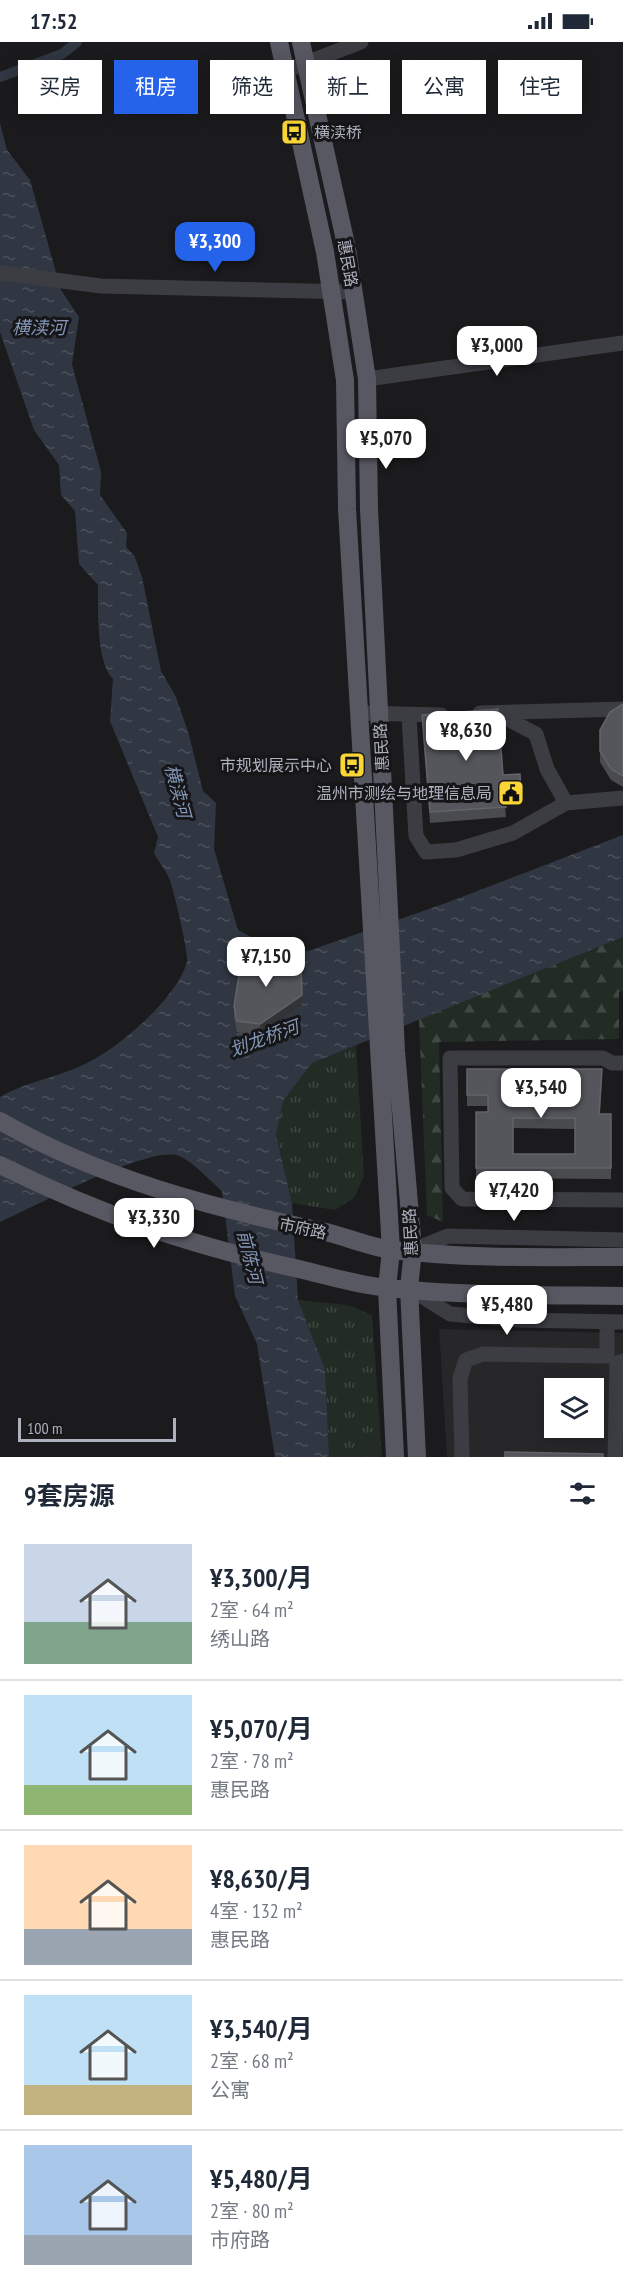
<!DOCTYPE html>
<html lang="zh">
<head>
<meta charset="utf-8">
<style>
	:root { --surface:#fff; --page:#f6f6f7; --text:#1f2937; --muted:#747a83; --line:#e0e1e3; --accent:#2563eb }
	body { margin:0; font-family:"PT Sans Narrow","Noto Sans SC",sans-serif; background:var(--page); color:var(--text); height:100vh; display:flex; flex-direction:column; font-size:22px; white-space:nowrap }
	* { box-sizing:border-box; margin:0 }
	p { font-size:20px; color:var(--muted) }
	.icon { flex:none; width:33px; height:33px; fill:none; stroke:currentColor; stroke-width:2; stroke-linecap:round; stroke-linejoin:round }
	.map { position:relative; height:1415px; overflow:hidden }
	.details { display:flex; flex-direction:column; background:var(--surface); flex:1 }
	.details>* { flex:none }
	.banner { position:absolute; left:18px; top:18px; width:588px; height:54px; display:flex; gap:12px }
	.tools { position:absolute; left:544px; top:1336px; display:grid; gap:12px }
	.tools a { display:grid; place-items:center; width:60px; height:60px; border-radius:0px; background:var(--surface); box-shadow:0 3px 15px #0003; font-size:30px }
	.scale { position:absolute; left:18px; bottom:15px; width:158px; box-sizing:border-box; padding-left:6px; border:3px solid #adb0bd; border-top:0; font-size:16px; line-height:21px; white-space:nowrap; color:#adb0bd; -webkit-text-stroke:4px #161618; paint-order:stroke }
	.price { position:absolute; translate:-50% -51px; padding:0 14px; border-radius:12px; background:#fff; color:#222; font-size:20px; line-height:39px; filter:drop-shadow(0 2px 3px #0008) }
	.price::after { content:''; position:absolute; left:50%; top:36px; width:18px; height:14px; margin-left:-9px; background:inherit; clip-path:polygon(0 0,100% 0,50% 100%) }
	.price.selected { background:var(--accent); color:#fff }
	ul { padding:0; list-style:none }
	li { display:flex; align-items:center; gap:18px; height:150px; padding:0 24px }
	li+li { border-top:2px solid var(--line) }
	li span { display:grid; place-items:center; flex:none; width:168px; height:120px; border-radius:0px; color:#555 }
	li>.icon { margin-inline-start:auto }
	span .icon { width:72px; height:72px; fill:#fffc; stroke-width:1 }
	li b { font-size:26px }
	h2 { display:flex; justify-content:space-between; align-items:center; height:72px; padding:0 24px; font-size:26px }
	.pill { padding:0 21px; border-radius:0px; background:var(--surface); box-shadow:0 3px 15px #0003; font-size:21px; line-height:54px }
	.pill.selected { background:var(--accent); color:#fff }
	.status { display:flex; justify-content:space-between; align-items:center; height:42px; padding:0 30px; background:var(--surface); direction:ltr }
	.status svg { height:16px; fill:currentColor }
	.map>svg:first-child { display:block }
	.built { fill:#27272a; fill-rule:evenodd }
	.forest { fill:url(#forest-firs) }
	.park { fill:url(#park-tufts) }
	.water { fill:url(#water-ripples) }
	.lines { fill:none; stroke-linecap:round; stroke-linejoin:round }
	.canal { stroke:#303742; stroke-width:10 }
	.minor { stroke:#3c3c43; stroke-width:15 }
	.major { stroke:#575862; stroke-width:18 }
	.wall { fill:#494b4f; fill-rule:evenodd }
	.shaded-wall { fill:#323336 }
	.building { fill:#54565b; stroke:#62646a; stroke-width:1.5; fill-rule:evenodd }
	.labels { text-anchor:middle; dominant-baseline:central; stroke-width:6; stroke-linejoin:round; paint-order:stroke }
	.poi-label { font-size:16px; fill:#adb0bd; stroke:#161618; text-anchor:end }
	.street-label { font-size:16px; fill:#adb0bd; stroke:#161618 }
	.water-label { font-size:18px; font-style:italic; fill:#8498b8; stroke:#161618 }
</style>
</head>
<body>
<div class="status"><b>17:52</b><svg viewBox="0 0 49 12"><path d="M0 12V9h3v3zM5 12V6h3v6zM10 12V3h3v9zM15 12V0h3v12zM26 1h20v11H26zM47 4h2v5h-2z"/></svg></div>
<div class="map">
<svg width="623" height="1415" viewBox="0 0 623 1415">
	<defs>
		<pattern id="forest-firs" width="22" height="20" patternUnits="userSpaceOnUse" patternTransform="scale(1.5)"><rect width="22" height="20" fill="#222c25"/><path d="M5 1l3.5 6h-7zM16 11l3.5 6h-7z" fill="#3f4843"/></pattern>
		<pattern id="park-tufts" width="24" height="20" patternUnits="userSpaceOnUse" patternTransform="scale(1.5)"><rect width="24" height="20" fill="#222c25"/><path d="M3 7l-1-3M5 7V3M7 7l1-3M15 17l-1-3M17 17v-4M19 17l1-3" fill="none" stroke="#3f4843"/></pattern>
		<pattern id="water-ripples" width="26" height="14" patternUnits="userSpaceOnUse" patternTransform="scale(1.5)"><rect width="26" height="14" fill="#303742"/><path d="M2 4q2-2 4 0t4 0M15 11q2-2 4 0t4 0" fill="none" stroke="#4b515b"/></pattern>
	</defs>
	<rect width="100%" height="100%" fill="#1b1b1d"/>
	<path class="built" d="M439 1287 623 1291V1415H447ZM555 1347H594V1386H555Z"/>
	<path class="forest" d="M623 895V949L619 950V997L439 1000 443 1180 427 1173 419 977Z"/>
	<path class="park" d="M356 1003 364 1134 354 1156 335 1168 292 1161 276 1093 283 1059 312 1021Z
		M298 1258 348 1263 372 1273 382 1415H329L325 1327Z"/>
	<path class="water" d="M0 81 7 108 30 138 61 248 79 275 72 322 101 430 100 453 127 491 126 505 134 513 142 535 161 629 176 655 189 693 203 749 216 761 214 807 238 888 268 904 308 909 446 861 623 793V895L312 1021 283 1059 276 1093 292 1161 298 1258 325 1327 329 1415H275L257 1302 235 1254 222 1149C209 1138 194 1120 179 1114 151 1102 32 1166 0 1180V1055C27 1039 57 1036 85 1022 118 1007 177 956 187 920 189 913 174 849 170 839 167 830 159 820 154 811L158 795 110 679 113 637C96 620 98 567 98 543L79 522 75 469 61 453 59 423 34 388 0 290Z"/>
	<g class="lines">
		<path class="canal" d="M0 35 62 12 77 0"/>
		<path class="minor" d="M285 29 361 0
			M0 231 101 244 353 250
			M367 337 623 301
			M360 671 441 673
			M480 671 623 667
			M409 674 416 794 426 810 456 808 513 791 566 761
			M495 675 506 676 536 692 547 727 566 761 623 756
			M623 1021H612L603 1016H450L452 1146 462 1157 623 1158
			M413 1208 448 1194 623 1198
			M412 1248 450 1272 520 1278 623 1280
			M462 1415 460 1336 466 1318 483 1312 607 1314V1280
			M615 1415 617 1321 623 1319"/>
		<path class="major" d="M279 0 325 210 345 338 347 467 391 1208 387 1246 395 1415
			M301 0 347 207 367 337 369 467 396 1009 413 1208 409 1246 417 1415
			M0 1079C101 1137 213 1166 326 1190 347 1195 369 1205 392 1208 468 1217 546 1215 623 1215
			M0 1123C99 1172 191 1204 299 1227 328 1234 358 1243 387 1246 465 1254 545 1253 623 1254"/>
	</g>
	<path class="wall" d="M623 662V745L611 738 600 720V688Z
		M422 673 503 733 521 751V762L505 763 506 775 430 781Z
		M234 964H302L260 993 237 990 234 975Z
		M467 1027 602 1038 600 1072H611V1137L476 1136V1070H488V1064H467ZM513 1086 575 1087V1112H513Z"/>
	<path class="shaded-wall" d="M302 953V964L260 993V982Z"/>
	<path class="building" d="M623 662V734L611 727 600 709V688L610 670Z
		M498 667 503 733 520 732 521 751 505 752 506 765 430 770 422 673Z
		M242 915 301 920 302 953 260 982 237 979 234 964Z
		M467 1027H602L599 1072H611V1126H476V1070H488V1053H467ZM513 1076H575V1112H513Z
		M505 1410 603 1412V1415H505Z"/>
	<defs>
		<symbol id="bus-square" viewBox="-11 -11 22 22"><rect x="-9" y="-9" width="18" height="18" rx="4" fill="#f9d537" stroke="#161618"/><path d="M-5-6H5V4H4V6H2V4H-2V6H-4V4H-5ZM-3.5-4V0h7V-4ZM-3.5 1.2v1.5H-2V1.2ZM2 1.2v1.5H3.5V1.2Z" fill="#111"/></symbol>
		<symbol id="civic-square" viewBox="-11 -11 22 22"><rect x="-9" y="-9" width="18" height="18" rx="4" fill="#f9d537" stroke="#161618"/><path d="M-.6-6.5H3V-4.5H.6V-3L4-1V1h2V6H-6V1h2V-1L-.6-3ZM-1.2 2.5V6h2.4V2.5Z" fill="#111"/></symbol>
	</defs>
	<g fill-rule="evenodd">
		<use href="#bus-square" x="279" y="75" width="30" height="30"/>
		<use href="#bus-square" x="337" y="708" width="30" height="30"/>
		<use href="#civic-square" x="496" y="736" width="30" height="30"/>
	</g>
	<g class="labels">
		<g class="poi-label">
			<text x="314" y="90" text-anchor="start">横渎桥</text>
			<text x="332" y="723">市规划展示中心</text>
			<text x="492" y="751">温州市测绘与地理信息局</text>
		</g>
		<g class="street-label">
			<text transform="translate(348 221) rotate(80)">惠民路</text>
			<text transform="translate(381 705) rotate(-93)">惠民路</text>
			<text transform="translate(303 1186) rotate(12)">市府路</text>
			<text transform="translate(410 1190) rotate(-93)">惠民路</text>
		</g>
		<g class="water-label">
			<text x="39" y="285">横渎河</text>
			<text transform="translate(178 749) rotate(75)">横渎河</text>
			<text transform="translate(264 996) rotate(-20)">划龙桥河</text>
			<text transform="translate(250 1215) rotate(76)">前陈河</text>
		</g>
	</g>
</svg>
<div class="tools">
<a><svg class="icon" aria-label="layers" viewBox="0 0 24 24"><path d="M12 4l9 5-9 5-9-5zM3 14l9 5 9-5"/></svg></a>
</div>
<div class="scale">100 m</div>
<b class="price selected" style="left:215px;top:231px">¥3,300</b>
<b class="price" style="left:497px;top:335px">¥3,000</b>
<b class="price" style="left:386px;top:428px">¥5,070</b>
<b class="price" style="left:466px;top:720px">¥8,630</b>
<b class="price" style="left:266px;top:946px">¥7,150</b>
<b class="price" style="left:541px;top:1077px">¥3,540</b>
<b class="price" style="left:514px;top:1180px">¥7,420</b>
<b class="price" style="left:154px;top:1207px">¥3,330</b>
<b class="price" style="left:507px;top:1294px">¥5,480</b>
<div class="banner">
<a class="pill">买房</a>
<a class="pill selected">租房</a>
<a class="pill">筛选</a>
<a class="pill">新上</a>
<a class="pill">公寓</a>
<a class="pill">住宅</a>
</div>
</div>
<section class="details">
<h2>9套房源<svg class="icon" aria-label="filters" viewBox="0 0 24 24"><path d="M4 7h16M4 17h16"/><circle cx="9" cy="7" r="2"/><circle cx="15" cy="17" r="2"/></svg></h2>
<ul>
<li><span style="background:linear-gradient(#c9d6e8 65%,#7fa58c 0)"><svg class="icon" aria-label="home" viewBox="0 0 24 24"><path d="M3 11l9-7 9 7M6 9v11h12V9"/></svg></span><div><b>¥3,300/月</b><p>2室 · 64 m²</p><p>绣山路</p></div></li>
<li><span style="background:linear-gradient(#bfe0f5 75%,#8fb573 0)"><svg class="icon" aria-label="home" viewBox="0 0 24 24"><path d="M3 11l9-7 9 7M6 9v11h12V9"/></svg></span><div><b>¥5,070/月</b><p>2室 · 78 m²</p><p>惠民路</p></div></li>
<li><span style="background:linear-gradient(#ffd9b3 70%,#9aa5b1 0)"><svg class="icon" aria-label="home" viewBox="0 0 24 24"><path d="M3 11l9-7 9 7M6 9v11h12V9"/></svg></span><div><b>¥8,630/月</b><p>4室 · 132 m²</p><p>惠民路</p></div></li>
<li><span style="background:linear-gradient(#bfe0f5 75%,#c2b280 0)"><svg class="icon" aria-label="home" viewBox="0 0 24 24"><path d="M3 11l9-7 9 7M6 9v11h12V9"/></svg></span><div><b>¥3,540/月</b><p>2室 · 68 m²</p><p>公寓</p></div></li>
<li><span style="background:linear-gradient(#a9c7e8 75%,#9aa5b1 0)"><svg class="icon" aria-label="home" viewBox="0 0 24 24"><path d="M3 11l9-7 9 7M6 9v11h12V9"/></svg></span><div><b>¥5,480/月</b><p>2室 · 80 m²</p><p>市府路</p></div></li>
</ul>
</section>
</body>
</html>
